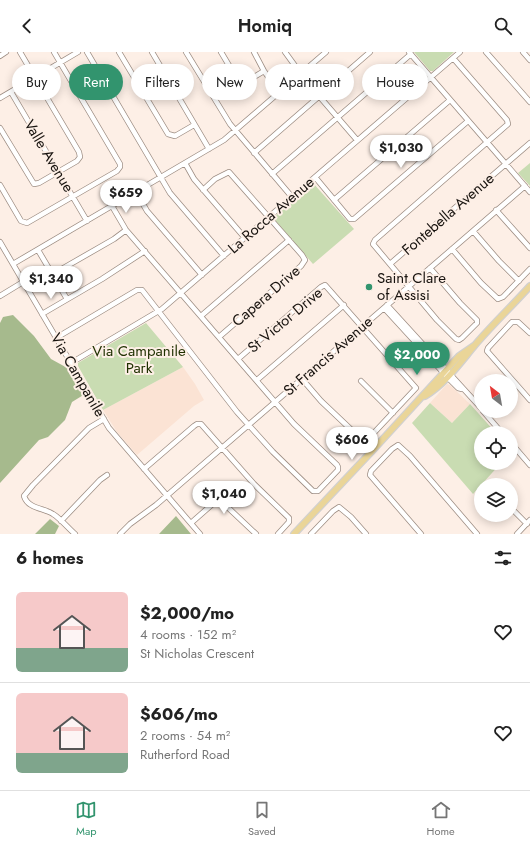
<!DOCTYPE html>
<html lang="en">
<head>
<meta charset="utf-8">
<style>
	:root { --surface:#fff; --page:#f6f6f6; --text:#222; --muted:#767676; --line:#e0e0e0; --accent:#32946e }
	body { margin:0; font-family:Jost,sans-serif; background:var(--page); color:var(--text); height:100vh; display:flex; flex-direction:column; font-size:15px; white-space:nowrap }
	* { box-sizing:border-box; margin:0 }
	p { font-size:13px; color:var(--muted) }
	.icon { flex:none; width:22px; height:22px; fill:none; stroke:currentColor; stroke-width:2; stroke-linecap:round; stroke-linejoin:round }
	.map { position:relative; height:482px; overflow:hidden }
	.panel { display:flex; flex-direction:column; background:var(--surface); flex:1 }
	.panel>* { flex:none }
	.banner { position:absolute; left:12px; top:12px; width:506px; height:36px; display:flex; gap:8px }
	.needle { width:26px; rotate:329deg }
	.buttons { position:absolute; left:474px; top:322px; display:grid; gap:8px }
	.buttons a { display:grid; place-items:center; width:44px; height:44px; border-radius:50%; background:var(--surface); box-shadow:0 2px 10px #0003; font-size:20px }
	.price { position:absolute; translate:-50% -34px; padding:0 9px; border-radius:14px; background:#fff; color:#222; font-size:13px; line-height:26px; filter:drop-shadow(0 1px 2px #0008) }
	.price::after { content:''; position:absolute; left:50%; top:24px; width:12px; height:9px; margin-left:-6px; background:inherit; clip-path:polygon(0 0,100% 0,50% 100%) }
	.price.on { background:var(--accent); color:#fff }
	ul { padding:0; list-style:none }
	li { display:flex; align-items:center; gap:12px; height:100px; padding:0 16px }
	li+li { border-top:1px solid var(--line) }
	li span { display:grid; place-items:center; flex:none; width:112px; height:80px; border-radius:6px; color:#555 }
	li>.icon { margin-inline-start:auto }
	span .icon { width:48px; height:48px; fill:#fffc; stroke-width:1 }
	li b { font-size:17px }
	h2 { display:flex; justify-content:space-between; align-items:center; height:48px; padding:0 16px; font-size:17px }
	.pill { padding:0 14px; border-radius:18px; background:var(--surface); box-shadow:0 2px 10px #0003; font-size:14px; line-height:36px }
	.pill.on { background:var(--accent); color:#fff }
	header { display:flex; justify-content:space-between; align-items:center; height:52px; padding:0 16px; background:var(--surface); font-size:18px; font-weight:600 }
	.tab-bar { display:flex; justify-content:space-around; align-items:center; height:56px; border-top:1px solid var(--line); background:var(--surface); font-size:11px; color:var(--muted) }
	.tab-bar a { display:grid; justify-items:center; gap:2px }
	.tab-bar .on { color:var(--accent) }
	.map>svg:first-child { display:block }
	.built { fill:#fbe3d4 }
	.green { fill:#c9dcb2 }
	.forest { fill:#a6ba8d }
	.lines { fill:none; stroke-linecap:round; stroke-linejoin:round }
	.minor-casing { stroke:#9d8d83; stroke-width:6 }
	.major-casing { stroke:#d1d0cf; stroke-width:8 }
	.minor { stroke:#fff; stroke-width:4.5 }
	.major { stroke:#ead598; stroke-width:5.5 }
	.poi-dot { fill:#32946e; stroke:#fdefe6; stroke-width:1.5 }
	.labels { text-anchor:middle; dominant-baseline:central; stroke-width:4; stroke-linejoin:round; paint-order:stroke }
	.street-label { font-size:15px; fill:#18130f; stroke:#fdefe6 }
	.poi-label { font-size:15px; fill:#18130f; stroke:#fdefe6; text-anchor:start }
	.park-label { font-size:15px; fill:#1f3000; stroke:#fdefe6 }
</style>
</head>
<body>
<header><svg class="icon" aria-label="back" viewBox="0 0 24 24"><path d="M15 5l-7 7 7 7"/></svg>Homiq<svg class="icon" aria-label="search" viewBox="0 0 24 24"><circle cx="10" cy="10" r="6"/><path d="M15 15l6 6"/></svg></header>
<div class="map">
<svg width="530" height="482" viewBox="0 0 530 482">
	<rect width="100%" height="100%" fill="#fdefe6"/>
	<path class="built" d="M183 315 195 332 204 348 194 354 137 403 117 380 103 358Z
		M447 332 450 333 470 352 452 371 430 351Z"/>
	<path class="green" d="M414 0H454L433 19H430Z
		M530 111V134L518 121Z
		M313 131 354 177 313 212 273 166Z
		M146 271 183 315 103 358 78 314V311Z
		M430 351 452 371 470 352 496 381H481V411H501L473 442 412 371Z"/>
	<path class="forest" d="M13 263 34 284 51 307 71 318 85 342 72 350 65 368 48 385 39 388 0 431V271L3 265Z
		M176 464 191 482H159Z
		M50 467 59 474 55 482H35Z"/>
	<g class="lines">
		<defs>
			<path id="minor" d="M87 0 170 141 224 204
				M119 0 168 82 175 84 194 73
				M152 0 209 97
				M186 0 230 72 292 145
				M221 0 240 32 244 31 264 19
				M254 0 264 19 279 40
				M285 0 301 22
				M409 0 530 140
				M486 0 530 50
				M523 0 530 8
				M0 4 6 0
				M11 40 87 169
				M319 44 357 88
				M0 46 78 0
				M0 76 34 132 39 131 77 109 80 105 79 100 20 0
				M254 101 370 0
				M185 111 194 127 245 186
				M272 122 411 2
				M315 125 350 167H354L468 69
				M0 133 21 169 27 171 117 119 120 115V112L54 0
				M203 138 215 127 229 120 302 203 305 208 301 214 219 285
				M136 140 147 159 202 223
				M334 148 450 48
				M496 158 530 196
				M473 179 499 209 519 229
				M0 190 109 376 200 482
				M452 197 481 231 498 247 503 245 530 217
				M38 198 67 247
				M13 212 224 88 326 0
				M390 212 530 91
				M430 216 460 251 477 268V271L462 286 459 288 456 287 437 268 373 192 375 188 508 72 507 68 453 6
				M53 222 114 187 126 178
				M0 244 23 230
				M387 253 481 356
				M384 256 451 329 458 336 462 337
				M42 262 102 227 145 199
				M201 264 289 188
				M530 281 518 270H512L488 296 487 299 530 348
				M56 286 137 238H142L237 360 273 400 313 439H318L338 418V415L337 413 294 372 126 178 112 154
				M238 307 321 235 325 233 416 336 370 385 365 388 360 386 321 349 302 327
				M71 311 162 257 460 0
				M257 328 344 253
				M361 329 393 361
				M483 359 502 381
				M511 391 530 413
				M144 417 194 374 197 372H201L254 432 289 466V470L278 482
				M490 433H491
				M511 456 527 472
				M61 469 100 428 107 423
				M191 471 216 449H221L256 482
				M75 482C68 476 61 467 53 462 44 456 28 457 24 444L33 433 89 376 104 367
				M120 482 130 472 156 453 525 134
				M311 482 333 459 339 455 351 465 366 482
				M421 482 370 423 371 419 392 397 398 393 410 404 477 482
				M517 482 530 468"/>
			<path id="major" d="M425 344C445 332 460 311 475 293 492 273 512 254 530 234
				M294 482 372 399 459 304 475 293"/>
		</defs>
		<use href="#minor" class="minor-casing"/>
		<use href="#major" class="major-casing"/>
		<use href="#minor" class="minor"/>
		<use href="#major" class="major"/>
	</g>
	<circle class="poi-dot" cx="369" cy="235" r="4"/>
	<g class="labels">
		<g class="street-label">
			<text transform="translate(49 104) rotate(59)">Valle Avenue</text>
			<text transform="translate(448 162) rotate(-41)">Fontebella Avenue</text>
			<text transform="translate(271 163) rotate(-41)">La Rocca Avenue</text>
			<text transform="translate(266 244) rotate(-41)">Capera Drive</text>
			<text transform="translate(285 268) rotate(-40)">St Victor Drive</text>
			<text transform="translate(328 304) rotate(-41)">St Francis Avenue</text>
			<text transform="translate(78 323) rotate(60)">Via Campanile</text>
		</g>
		<g class="poi-label">
			<text x="377" y="226">Saint Clare<tspan x="377" dy="17">of Assisi</tspan></text>
		</g>
		<g class="park-label">
			<text x="139" y="299">Via Campanile<tspan x="139" dy="17">Park</tspan></text>
		</g>
	</g>
</svg>
<div class="buttons">
<a><svg class="needle" viewBox="-14 -14 28 28"><path d="M0-13l5 13h-10z" fill="#e53935"/><path d="M0 13l5-13h-10z" fill="#767676"/></svg></a>
<a><svg class="icon" aria-label="locate" viewBox="0 0 24 24"><circle cx="12" cy="12" r="6"/><path d="M12 2v4M12 18v4M2 12h4M18 12h4"/></svg></a>
<a><svg class="icon" aria-label="layers" viewBox="0 0 24 24"><path d="M12 4l9 5-9 5-9-5zM3 14l9 5 9-5"/></svg></a>
</div>
<b class="price" style="left:401px;top:117px">$1,030</b>
<b class="price" style="left:126px;top:162px">$659</b>
<b class="price" style="left:51px;top:248px">$1,340</b>
<b class="price on" style="left:417px;top:324px">$2,000</b>
<b class="price" style="left:352px;top:409px">$606</b>
<b class="price" style="left:224px;top:463px">$1,040</b>
<div class="banner">
<a class="pill">Buy</a>
<a class="pill on">Rent</a>
<a class="pill">Filters</a>
<a class="pill">New</a>
<a class="pill">Apartment</a>
<a class="pill">House</a>
</div>
</div>
<section class="panel">
<h2>6 homes<svg class="icon" aria-label="filters" viewBox="0 0 24 24"><path d="M4 7h16M4 17h16"/><circle cx="9" cy="7" r="2"/><circle cx="15" cy="17" r="2"/></svg></h2>
<ul>
<li><span style="background:linear-gradient(#f6c9c9 70%,#7fa58c 0)"><svg class="icon" aria-label="home" viewBox="0 0 24 24"><path d="M3 11l9-7 9 7M6 9v11h12V9"/></svg></span><div><b>$2,000/mo</b><p>4 rooms · 152 m²</p><p>St Nicholas Crescent</p></div><svg class="icon" aria-label="heart" viewBox="0 0 24 24"><path d="M12 20l-8-8c-3-5 5-10 8-4 3-6 11-1 8 4z"/></svg></li>
<li><span style="background:linear-gradient(#f6c9c9 75%,#7fa58c 0)"><svg class="icon" aria-label="home" viewBox="0 0 24 24"><path d="M3 11l9-7 9 7M6 9v11h12V9"/></svg></span><div><b>$606/mo</b><p>2 rooms · 54 m²</p><p>Rutherford Road</p></div><svg class="icon" aria-label="heart" viewBox="0 0 24 24"><path d="M12 20l-8-8c-3-5 5-10 8-4 3-6 11-1 8 4z"/></svg></li>
</ul>
</section>
<nav class="tab-bar">
<a class="on"><svg class="icon" aria-label="map" viewBox="0 0 24 24"><path d="M3 6l6-2 6 2 6-2v14l-6 2-6-2-6 2zM9 4v14M15 6v14"/></svg>Map</a>
<a><svg class="icon" aria-label="saved" viewBox="0 0 24 24"><path d="M7 4h10v16l-5-4-5 4z"/></svg>Saved</a>
<a><svg class="icon" aria-label="home" viewBox="0 0 24 24"><path d="M3 11l9-7 9 7M6 9v11h12V9"/></svg>Home</a>
</nav>
</body>
</html>
